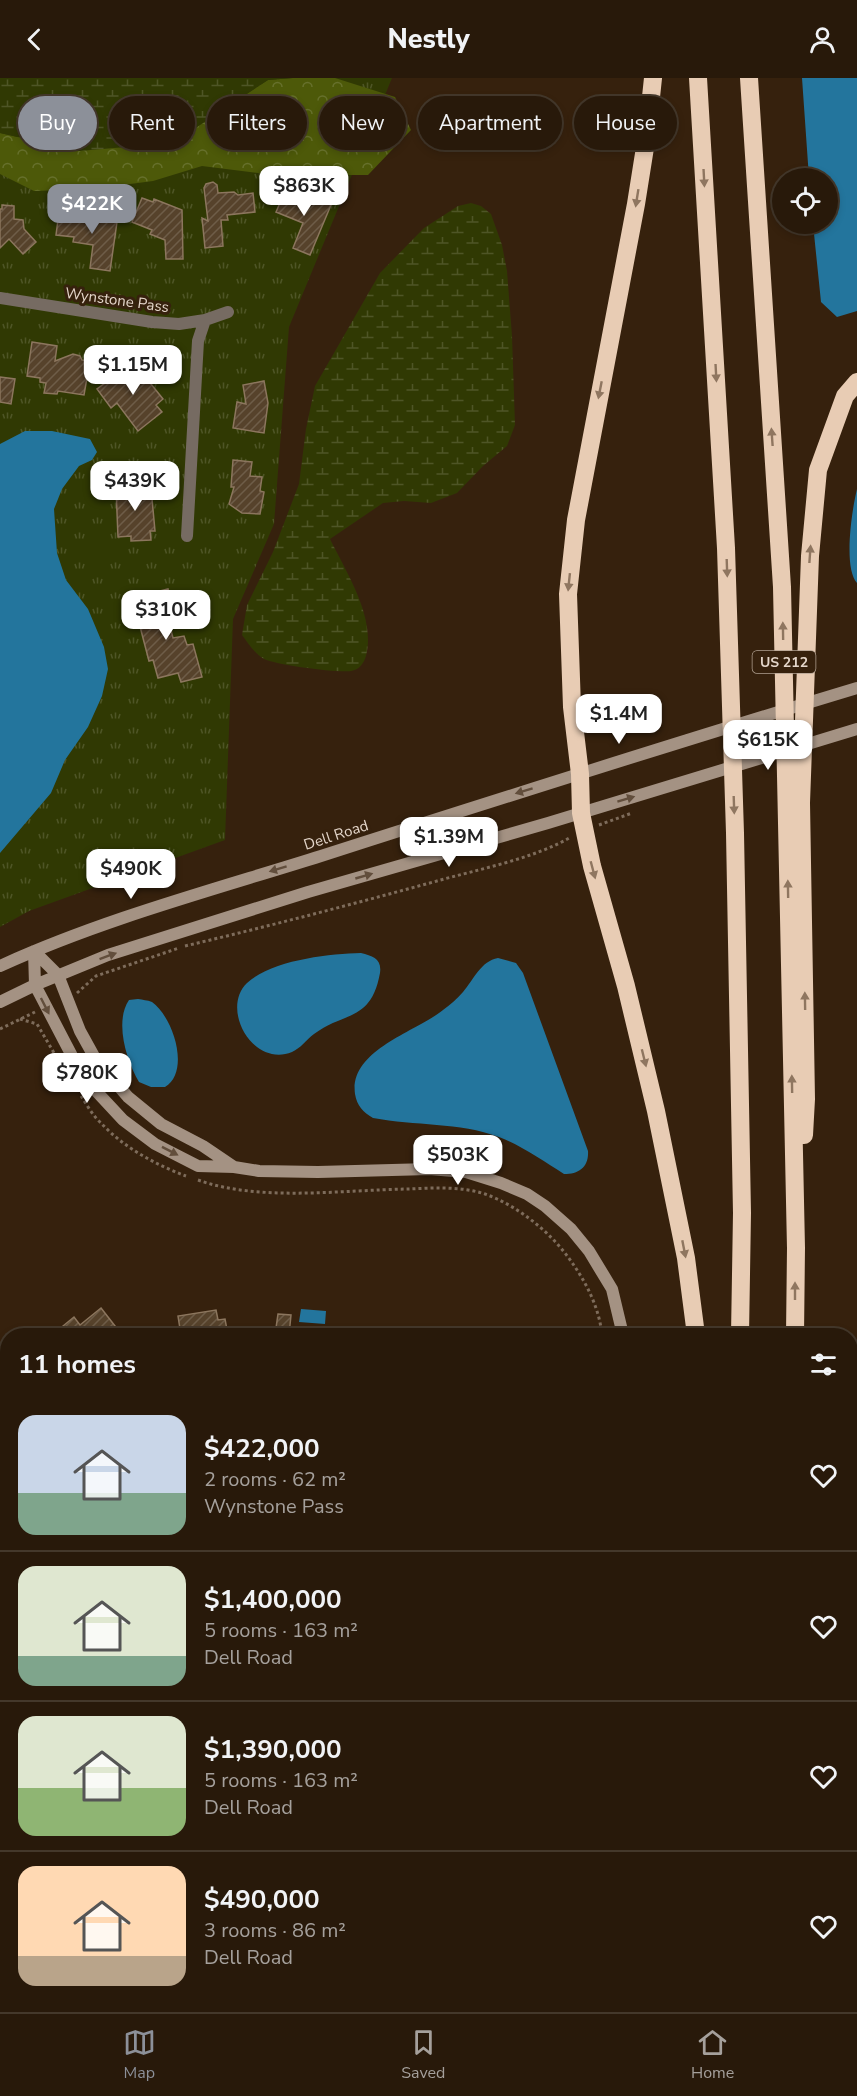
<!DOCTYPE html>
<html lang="en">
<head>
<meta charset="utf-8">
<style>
	:root { --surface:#28190a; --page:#342618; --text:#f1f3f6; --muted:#a5a09c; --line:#44382b; --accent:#8c9099 }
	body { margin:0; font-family:"Nunito Sans",sans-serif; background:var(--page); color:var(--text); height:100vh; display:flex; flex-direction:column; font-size:22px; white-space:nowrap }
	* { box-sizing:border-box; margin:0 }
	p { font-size:20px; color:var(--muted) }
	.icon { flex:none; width:33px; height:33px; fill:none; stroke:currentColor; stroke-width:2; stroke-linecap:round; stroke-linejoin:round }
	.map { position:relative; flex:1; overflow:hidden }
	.side { position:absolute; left:0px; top:1250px; width:858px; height:686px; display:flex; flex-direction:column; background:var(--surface); border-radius:24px 24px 0 0; box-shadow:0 3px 9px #0003,0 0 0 2px var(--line) }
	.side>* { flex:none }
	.top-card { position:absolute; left:18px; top:18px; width:822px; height:54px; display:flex; gap:12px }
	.buttons { position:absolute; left:772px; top:90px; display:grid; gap:12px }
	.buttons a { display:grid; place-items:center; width:66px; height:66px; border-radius:50%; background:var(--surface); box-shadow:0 3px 9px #0003,0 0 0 2px var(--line); font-size:30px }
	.price { position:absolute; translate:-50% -51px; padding:0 14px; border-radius:12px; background:#fff; color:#222; font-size:20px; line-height:39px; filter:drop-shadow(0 2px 3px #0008) }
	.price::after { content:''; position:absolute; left:50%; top:36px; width:18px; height:14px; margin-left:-9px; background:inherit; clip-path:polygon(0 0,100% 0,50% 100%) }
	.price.active { background:var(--accent); color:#fff }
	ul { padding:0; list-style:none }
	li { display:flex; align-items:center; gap:18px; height:150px; padding:0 18px }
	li+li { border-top:2px solid var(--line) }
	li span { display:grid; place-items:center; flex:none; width:168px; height:120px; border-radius:18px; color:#555 }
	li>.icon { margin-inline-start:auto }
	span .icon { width:72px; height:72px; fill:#fffc; stroke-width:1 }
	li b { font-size:26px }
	h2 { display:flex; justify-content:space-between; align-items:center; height:72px; padding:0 18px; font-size:26px }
	.chip { padding:0 21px; border-radius:27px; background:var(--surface); box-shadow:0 3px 9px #0003,0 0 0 2px var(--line); font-size:21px; line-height:54px }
	.chip.active { background:var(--accent); color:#fff }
	header { display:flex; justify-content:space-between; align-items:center; height:78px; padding:0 18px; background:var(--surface); font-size:27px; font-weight:800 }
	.tab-bar { display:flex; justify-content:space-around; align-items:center; height:84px; border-top:2px solid var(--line); background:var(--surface); font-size:16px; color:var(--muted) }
	.tab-bar a { display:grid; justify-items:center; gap:3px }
	.tab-bar .active { color:var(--accent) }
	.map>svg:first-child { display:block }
	.grass { fill:url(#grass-tufts) }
	.forest { fill:url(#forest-crowns) }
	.wetland { fill:url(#wetland-marsh) }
	.pitch { fill:#303903 }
	.water { fill:#23759d }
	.building { fill:url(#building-hatch); stroke:#8c765e; stroke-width:1.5 }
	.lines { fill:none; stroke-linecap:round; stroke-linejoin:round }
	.path { stroke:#7e6c5b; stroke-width:3; stroke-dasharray:3 3; stroke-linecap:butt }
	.street { stroke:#766b62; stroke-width:12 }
	.secondary { stroke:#a49283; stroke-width:12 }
	.highway { stroke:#e8ccb4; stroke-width:18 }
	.oneway { fill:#8f7660 }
	.oneway2 { fill:#624e3c }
	.labels { text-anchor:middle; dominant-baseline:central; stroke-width:6; stroke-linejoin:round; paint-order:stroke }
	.shield { fill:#36210d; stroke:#b0a091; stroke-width:1.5 }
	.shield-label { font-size:14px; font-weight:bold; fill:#e4d6ca }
	.street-label { font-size:15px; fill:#e4d6ca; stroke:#36210d }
</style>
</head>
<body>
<header><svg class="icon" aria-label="back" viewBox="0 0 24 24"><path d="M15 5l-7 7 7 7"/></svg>Nestly<svg class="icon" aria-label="person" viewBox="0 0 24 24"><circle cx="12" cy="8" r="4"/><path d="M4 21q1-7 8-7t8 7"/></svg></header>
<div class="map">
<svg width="857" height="1934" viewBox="0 0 857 1934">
	<defs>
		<pattern id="grass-tufts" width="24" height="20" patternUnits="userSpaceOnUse" patternTransform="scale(1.5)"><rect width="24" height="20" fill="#303903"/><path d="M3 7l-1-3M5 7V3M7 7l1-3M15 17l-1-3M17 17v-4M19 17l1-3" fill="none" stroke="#4e5526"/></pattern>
		<pattern id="forest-crowns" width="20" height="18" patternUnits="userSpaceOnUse" patternTransform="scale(1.5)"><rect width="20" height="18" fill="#4d5909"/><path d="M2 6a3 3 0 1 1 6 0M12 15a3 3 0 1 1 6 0" fill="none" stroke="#66702c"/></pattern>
		<pattern id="wetland-marsh" width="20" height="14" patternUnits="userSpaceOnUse" patternTransform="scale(1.5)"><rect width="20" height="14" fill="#303903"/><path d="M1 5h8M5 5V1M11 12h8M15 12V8" fill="none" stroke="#4e5526"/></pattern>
		<pattern id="building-hatch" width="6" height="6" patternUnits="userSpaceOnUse" patternTransform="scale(1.5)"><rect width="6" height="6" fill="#56422b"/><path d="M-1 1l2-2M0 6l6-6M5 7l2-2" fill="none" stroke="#6e5d48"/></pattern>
	</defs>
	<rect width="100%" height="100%" fill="#36210d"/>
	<path class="grass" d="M0 0H392L289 249 274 446 233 541 225 762 29 833 0 849Z"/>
	<path class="forest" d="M293 0H335L395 19 411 52 368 97H275L202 88 153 103 92 111 34 113 0 96V55L79 73 224 30 268 2Z"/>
	<path class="wetland" d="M0 0H293L268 2 173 65 79 73 0 55Z
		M471 125 481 128 491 136 502 167 507 193 512 258 515 347 507 368 483 388 457 415 431 425 404 423 383 425 330 461C346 494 376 539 366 578 364 585 359 592 351 593 338 595 276 587 264 581 255 576 248 565 242 557L247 527 273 474 299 406 306 351 315 308 380 195 424 150 458 128Z"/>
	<path class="pitch" d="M81 466H104V484H81Z"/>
	<path class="water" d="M802 0H857V233L837 239 821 224 813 146H828V100H809Z
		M25 353H52L90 361 97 374 92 382 79 388 62 411 54 431 57 475 66 502 88 531 104 569 108 591 102 618 88 649 65 682 51 715 0 775V366Z
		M857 411V505C843 490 852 431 857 411Z
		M361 875C373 878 382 881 380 895 371 944 345 933 314 956 306 962 301 970 292 974 253 990 220 931 247 905 272 882 328 876 361 875Z
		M498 880 516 885 523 895 588 1073C589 1089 579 1096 564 1096 543 1083 522 1068 499 1059 459 1044 415 1048 373 1040 363 1034 357 1028 355 1016 349 972 416 954 443 932 450 927 457 921 463 914 474 901 481 883 498 880Z
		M138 921C143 922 147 922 152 924 173 939 191 993 165 1009H151L139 1004C127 984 114 944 129 922Z
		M301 1231 326 1233 325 1246 299 1244Z"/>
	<path class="building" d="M213 104 217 107 218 115 234 114 238 117 253 115 255 134 227 137 228 142H221L223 168 205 170 202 140 208 143 204 110 206 106Z
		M287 109 331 127 310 177 293 170 303 145 276 134Z
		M142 120 153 124 154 121 182 132 183 181H166L165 162 150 156 152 152 132 144Z
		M2 127 14 128V141L23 142 24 151 36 164 23 176 9 161 0 170V131H2Z
		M95 133 118 137 110 193 90 190 93 167 73 164 74 159 56 157 59 134 94 137Z
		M32 264 57 268 55 283 73 276 80 278 82 282 90 283 84 317 58 313 57 316 44 315 46 305 40 304V300L27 298Z
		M131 286 133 288 135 286 163 321 156 327 162 334 138 353 117 325 111 330 97 311Z
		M0 299 15 301 11 326 0 324Z
		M264 303 268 325 264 355 233 350 237 324 246 326 243 307Z
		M233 382 252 384 250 398 262 399 260 413 264 414 260 436 242 435 229 426 234 409H231Z
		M137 403V411L151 410 155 453H150L151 462 131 463V458L118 459 116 410H118L117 404Z
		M168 511 173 531 166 533 173 560 184 558 187 567 193 566 202 599 181 604 178 595 158 600 153 582 149 583 137 537 148 534 144 517Z
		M101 1230 115 1248 104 1257H67L69 1255 63 1248 74 1239 80 1247Z
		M216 1232 218 1242 225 1241 228 1257H181L178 1238Z
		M278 1236 291 1237 289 1257H275Z"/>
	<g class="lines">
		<path class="path" d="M599 747 632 735
			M185 868C270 848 353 826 437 803 479 791 533 781 571 759
			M77 915 96 898 179 870
			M20 941 37 946 57 980
			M0 951 35 934
			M81 1018C87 1027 93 1038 101 1045 123 1069 156 1087 186 1098
			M198 1102C259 1124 342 1112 407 1111 432 1110 461 1108 485 1116 516 1127 548 1152 568 1179 585 1202 599 1228 602 1257
			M206 1928 222 1934
			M550 1934 551 1928"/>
		<path class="street" d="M0 220 152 244 179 246 205 242 228 234
			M187 458 198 263 205 242
			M0 1566 8 1569
			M49 1934V1928"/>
		<path class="secondary" d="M34 873 35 907 83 999 123 1042 155 1066 198 1088 234 1089 259 1093 318 1094 429 1091 466 1094 501 1105 527 1116 545 1128 571 1151 589 1173 612 1211 623 1257
			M34 873 58 897 80 953 96 982 128 1019 161 1046 203 1068 234 1089
			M0 888C103 841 213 812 321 778 499 721 678 664 857 610
			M0 924 35 907 108 877 308 814 548 745 857 651
			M0 1870 8 1869
			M243 1928 264 1934
			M571 1934V1928"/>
		<path class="highway" d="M653 0 647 57 636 126 576 442 568 516 572 629 580 696 581 735 592 788 626 908 656 1033 686 1180 696 1257
			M698 0 726 470 735 755 742 1135 740 1257
			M749 0 782 509 796 1170 795 1257
			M804 1057 806 1021 801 725 810 478 818 392 845 318 857 304
			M723 1934 724 1928
			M777 1934V1928"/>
	</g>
	<defs><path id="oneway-solid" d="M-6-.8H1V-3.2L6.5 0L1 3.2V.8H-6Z" transform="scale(1.5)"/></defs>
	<g class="oneway">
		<use href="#oneway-solid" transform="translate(704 100) rotate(87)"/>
		<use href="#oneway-solid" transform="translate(637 120) rotate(99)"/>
		<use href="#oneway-solid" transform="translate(716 295) rotate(87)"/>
		<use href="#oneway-solid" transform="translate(600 312) rotate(101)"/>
		<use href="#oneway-solid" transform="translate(772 359) rotate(-94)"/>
		<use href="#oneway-solid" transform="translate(810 476) rotate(-86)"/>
		<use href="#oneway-solid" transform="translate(727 490) rotate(88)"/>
		<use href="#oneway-solid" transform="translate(569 504) rotate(96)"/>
		<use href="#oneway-solid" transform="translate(783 553) rotate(-91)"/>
		<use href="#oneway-solid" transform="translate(734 727) rotate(88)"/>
		<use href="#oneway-solid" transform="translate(593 792) rotate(75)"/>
		<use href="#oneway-solid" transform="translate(788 811) rotate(-91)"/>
		<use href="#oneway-solid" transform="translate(805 923) rotate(-91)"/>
		<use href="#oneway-solid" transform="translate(644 980) rotate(76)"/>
		<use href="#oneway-solid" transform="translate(792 1006) rotate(-91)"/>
		<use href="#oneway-solid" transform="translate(684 1171) rotate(79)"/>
		<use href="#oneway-solid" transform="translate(795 1213) rotate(-90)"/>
	</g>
	<g class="oneway2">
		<use href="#oneway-solid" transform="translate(524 713) rotate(163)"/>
		<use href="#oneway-solid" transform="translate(626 721) rotate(-17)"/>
		<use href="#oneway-solid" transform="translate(278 791) rotate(163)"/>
		<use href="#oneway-solid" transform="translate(364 798) rotate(-16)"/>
		<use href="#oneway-solid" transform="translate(108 878) rotate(-20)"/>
		<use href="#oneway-solid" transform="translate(45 928) rotate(63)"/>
		<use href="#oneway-solid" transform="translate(170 1073) rotate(27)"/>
	</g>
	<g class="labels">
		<rect class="shield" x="752.5" y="573" width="63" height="22" rx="4.5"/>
		<g class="shield-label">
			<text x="784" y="584">US 212</text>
		</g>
		<g class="street-label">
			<text transform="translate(117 222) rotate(8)">Wynstone Pass</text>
			<text transform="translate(336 757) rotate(-18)">Dell Road</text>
		</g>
	</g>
</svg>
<div class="buttons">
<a><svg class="icon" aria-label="locate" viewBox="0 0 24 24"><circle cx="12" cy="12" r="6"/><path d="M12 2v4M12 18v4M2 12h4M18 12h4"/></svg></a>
</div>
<b class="price" style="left:304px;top:139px">$863K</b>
<b class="price active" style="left:92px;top:157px">$422K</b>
<b class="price" style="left:133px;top:318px">$1.15M</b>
<b class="price" style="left:135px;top:434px">$439K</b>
<b class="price" style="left:166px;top:563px">$310K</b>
<b class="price" style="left:619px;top:667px">$1.4M</b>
<b class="price" style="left:768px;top:693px">$615K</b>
<b class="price" style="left:449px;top:790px">$1.39M</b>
<b class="price" style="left:131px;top:822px">$490K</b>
<b class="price" style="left:87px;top:1026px">$780K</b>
<b class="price" style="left:458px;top:1108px">$503K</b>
<div class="top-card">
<a class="chip active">Buy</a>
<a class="chip">Rent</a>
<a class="chip">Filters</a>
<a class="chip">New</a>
<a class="chip">Apartment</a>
<a class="chip">House</a>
</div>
<section class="side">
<h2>11 homes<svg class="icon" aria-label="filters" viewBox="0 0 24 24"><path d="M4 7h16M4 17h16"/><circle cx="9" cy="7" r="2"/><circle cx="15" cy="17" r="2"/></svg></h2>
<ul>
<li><span style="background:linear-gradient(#c9d6e8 65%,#7fa58c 0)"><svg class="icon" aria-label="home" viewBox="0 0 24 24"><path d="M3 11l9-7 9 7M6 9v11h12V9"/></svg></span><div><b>$422,000</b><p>2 rooms · 62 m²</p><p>Wynstone Pass</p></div><svg class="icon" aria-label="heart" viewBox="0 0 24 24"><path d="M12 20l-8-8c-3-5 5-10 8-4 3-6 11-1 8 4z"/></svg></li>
<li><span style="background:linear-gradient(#dfe7d0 75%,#7fa58c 0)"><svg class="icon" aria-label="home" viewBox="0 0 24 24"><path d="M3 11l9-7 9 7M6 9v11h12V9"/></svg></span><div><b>$1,400,000</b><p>5 rooms · 163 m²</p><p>Dell Road</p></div><svg class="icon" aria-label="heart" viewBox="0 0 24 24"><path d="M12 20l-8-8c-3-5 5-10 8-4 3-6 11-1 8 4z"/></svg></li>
<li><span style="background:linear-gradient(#dfe7d0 60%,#8fb573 0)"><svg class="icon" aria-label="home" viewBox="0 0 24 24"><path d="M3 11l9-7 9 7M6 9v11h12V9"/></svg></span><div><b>$1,390,000</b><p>5 rooms · 163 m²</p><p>Dell Road</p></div><svg class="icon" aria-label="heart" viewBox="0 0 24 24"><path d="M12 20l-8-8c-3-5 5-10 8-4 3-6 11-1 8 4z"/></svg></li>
<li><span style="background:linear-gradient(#ffd9b3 75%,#b9a48a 0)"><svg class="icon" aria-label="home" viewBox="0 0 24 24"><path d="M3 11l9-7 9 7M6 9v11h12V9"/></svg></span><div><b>$490,000</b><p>3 rooms · 86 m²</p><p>Dell Road</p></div><svg class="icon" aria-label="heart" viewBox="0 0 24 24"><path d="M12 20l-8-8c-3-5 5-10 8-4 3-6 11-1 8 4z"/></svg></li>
</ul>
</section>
</div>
<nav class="tab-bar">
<a class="active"><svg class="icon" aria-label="map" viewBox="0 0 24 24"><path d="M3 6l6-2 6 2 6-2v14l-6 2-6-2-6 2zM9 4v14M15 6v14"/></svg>Map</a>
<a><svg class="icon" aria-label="saved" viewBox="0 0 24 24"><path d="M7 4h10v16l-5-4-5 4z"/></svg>Saved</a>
<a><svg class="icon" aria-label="home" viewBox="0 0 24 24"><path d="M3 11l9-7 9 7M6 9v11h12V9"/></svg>Home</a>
</nav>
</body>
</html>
